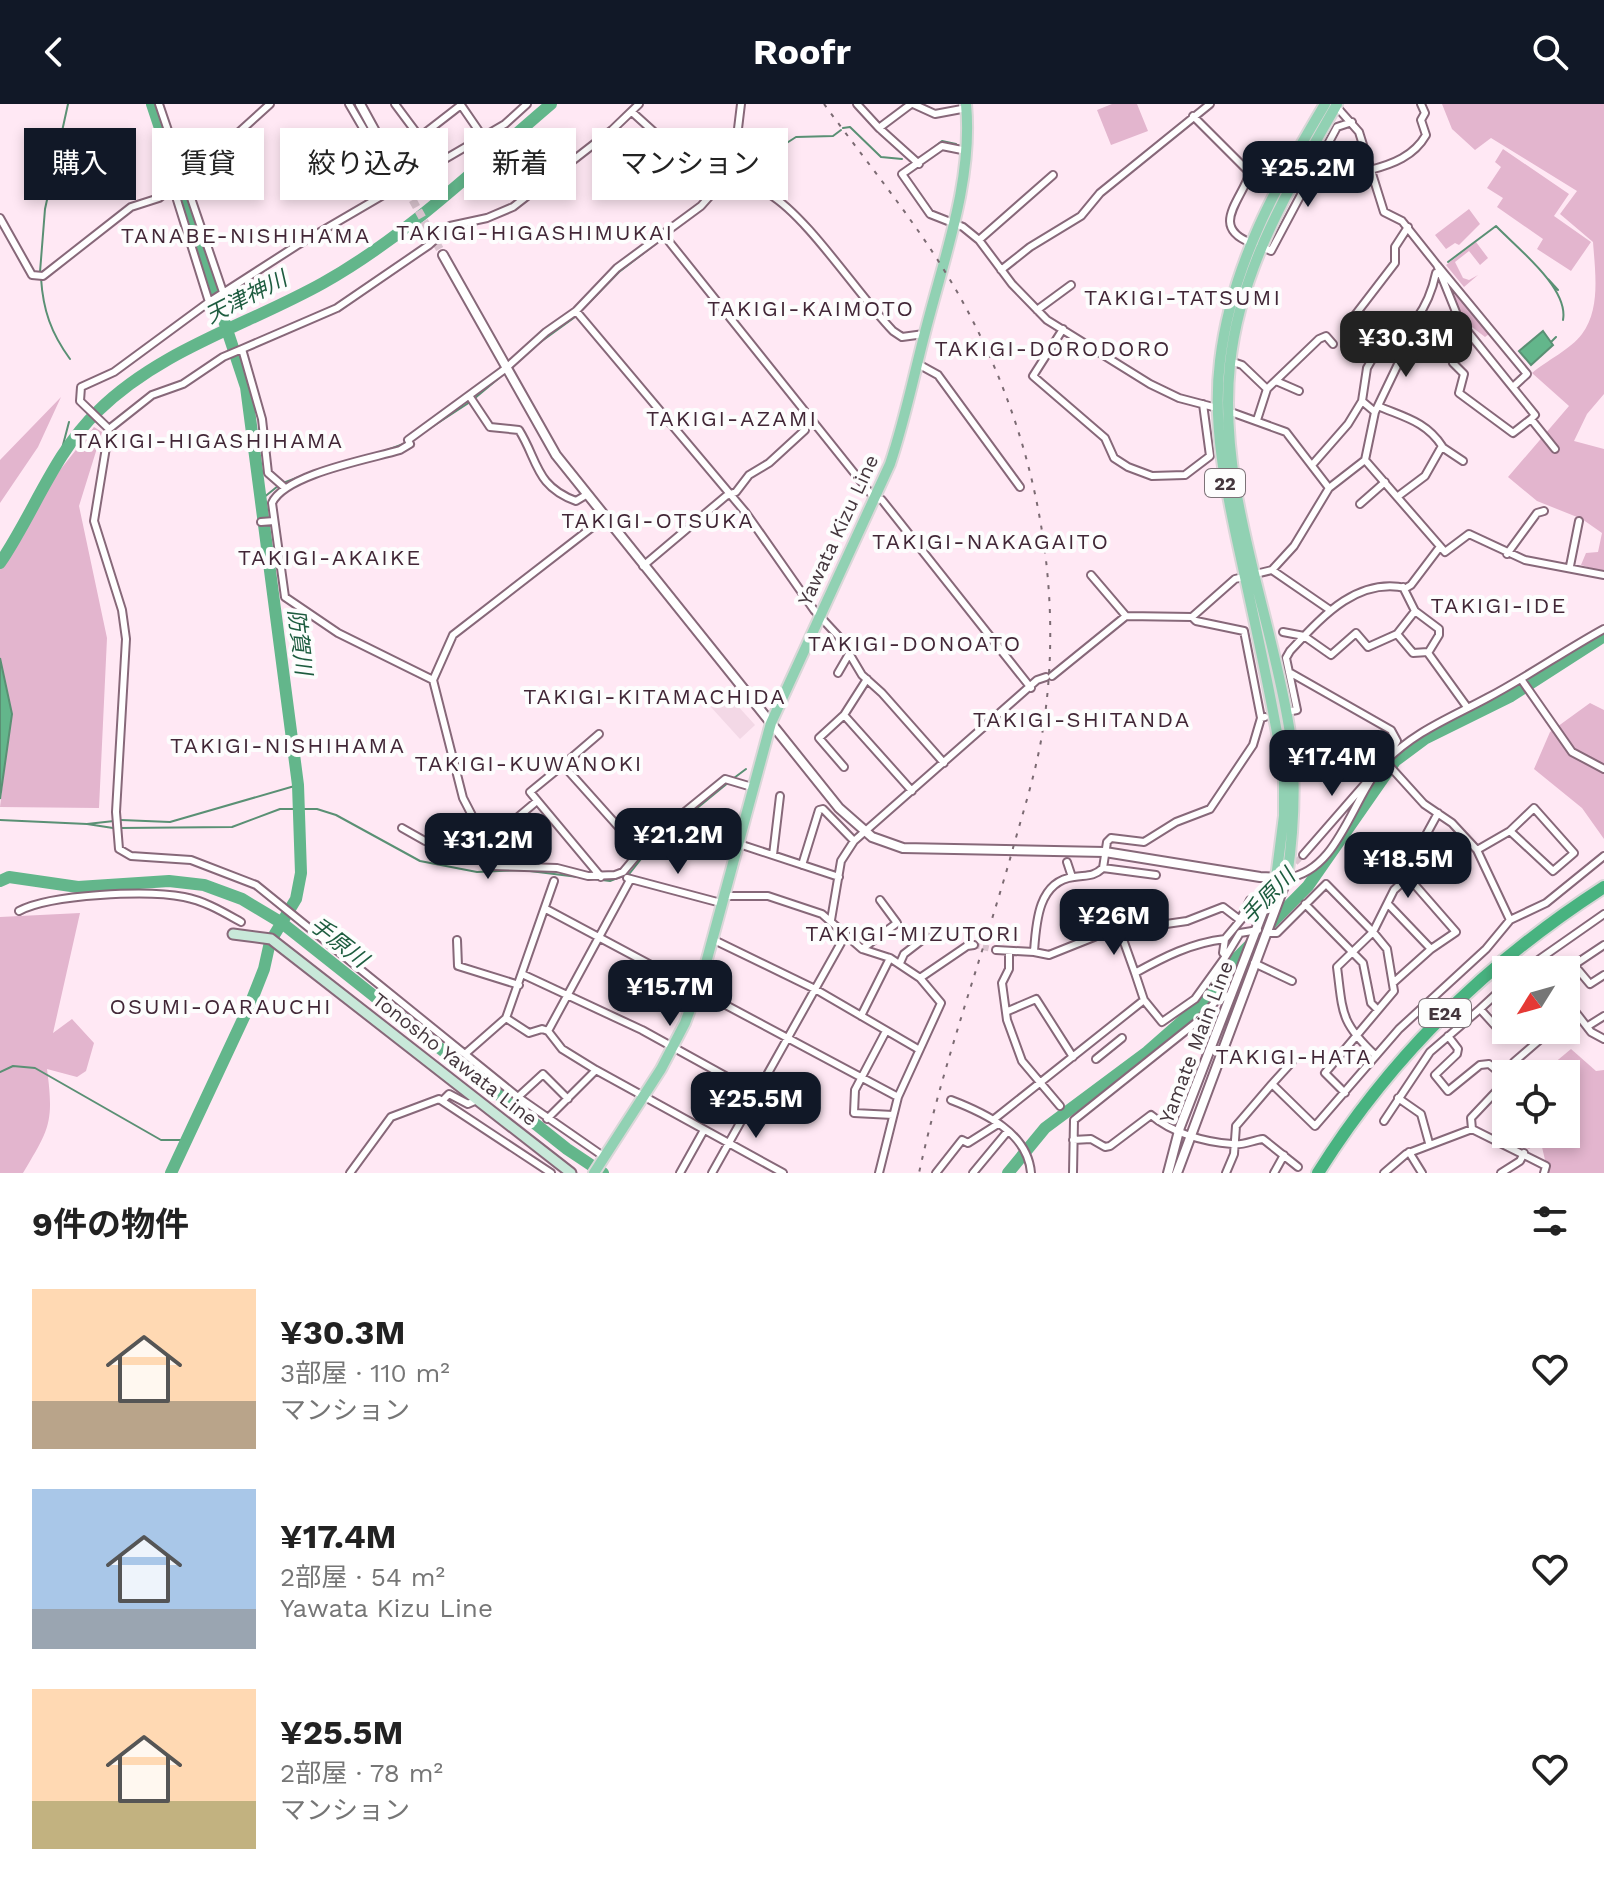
<!DOCTYPE html>
<html lang="ja">
<head>
<meta charset="utf-8">
<style>
	:root { --surface:#fff; --page:#f2f2f2; --text:#222; --muted:#767676; --accent:#111827 }
	body { margin:0; font-family:"Work Sans","Noto Sans JP",sans-serif; background:var(--page); color:var(--text); height:100vh; display:flex; flex-direction:column; font-size:30px; white-space:nowrap }
	* { box-sizing:border-box; margin:0 }
	p { font-size:26px; color:var(--muted) }
	.icon { flex:none; width:44px; height:44px; fill:none; stroke:currentColor; stroke-width:2; stroke-linecap:round; stroke-linejoin:round }
	.map { position:relative; height:1069px; overflow:hidden }
	.sheet { display:flex; flex-direction:column; background:var(--surface); flex:1 }
	.sheet>* { flex:none }
	.guide { position:absolute; left:24px; top:24px; width:800px; height:72px; display:flex; gap:16px }
	.needle { width:52px; rotate:233deg }
	.tools { position:absolute; left:1492px; top:852px; display:grid; gap:16px }
	.tools a { display:grid; place-items:center; width:88px; height:88px; border-radius:0px; background:var(--surface); box-shadow:0 4px 12px #0003; font-size:40px }
	.price { position:absolute; translate:-50% -68px; padding:0 18px; border-radius:16px; background:var(--accent); color:#fff; font-size:26px; line-height:52px; filter:drop-shadow(0 2px 4px #0008) }
	.price::after { content:''; position:absolute; left:50%; top:48px; width:24px; height:18px; margin-left:-12px; background:inherit; clip-path:polygon(0 0,100% 0,50% 100%) }
	.price.on { background:#222; color:#fff }
	ul { padding:0; list-style:none }
	li { display:flex; align-items:center; gap:24px; height:200px; padding:0 32px }
	li span { display:grid; place-items:center; flex:none; width:224px; height:160px; border-radius:0px; color:#555 }
	li>.icon { margin-inline-start:auto }
	span .icon { width:96px; height:96px; fill:#fffc; stroke-width:1 }
	li b { font-size:34px }
	h2 { display:flex; justify-content:space-between; align-items:center; height:96px; padding:0 32px; font-size:34px }
	.pill { padding:0 28px; border-radius:0px; background:var(--surface); box-shadow:0 4px 12px #0003; font-size:28px; line-height:72px }
	.pill.on { background:var(--accent); color:#fff }
	header { display:flex; justify-content:space-between; align-items:center; height:104px; padding:0 32px; background:var(--accent); color:#fff; font-size:36px; font-weight:700 }
	.map>svg:first-child { display:block }
	.built { fill:#f3d8e6 }
	.green { fill:#e3b5ce }
	.water { fill:#63b68b; stroke:#5a9074; stroke-width:2 }
	.lines { fill:none; stroke-linecap:round; stroke-linejoin:round }
	.stream { stroke:#5a9074; stroke-width:2 }
	.river { stroke:#63b68b; stroke-width:12 }
	.minor-tunnel { stroke:#dac4cf; stroke-width:6; stroke-dasharray:6 3; stroke-linecap:butt }
	.tertiary-tunnel { stroke:#dac4cf; stroke-width:8; stroke-dasharray:8 4; stroke-linecap:butt }
	.minor-casing { stroke:#876879; stroke-width:10 }
	.tertiary-casing { stroke:#876879; stroke-width:12 }
	.secondary-casing { stroke:#876879; stroke-width:13 }
	.primary-casing { stroke:#dad7d8; stroke-width:14 }
	.motorway-casing { stroke:#dad7d8; stroke-width:16 }
	.minor { stroke:#fff; stroke-width:6 }
	.tertiary { stroke:#fff; stroke-width:8 }
	.secondary { stroke:#c8e8d9; stroke-width:9 }
	.primary { stroke:#91d1b3; stroke-width:10 }
	.motorway { stroke:#48b380; stroke-width:12 }
	.rail { stroke:#7b6a72; stroke-width:2; stroke-dasharray:4 8; stroke-linecap:butt }
	.labels { text-anchor:middle; dominant-baseline:central; stroke-width:8; stroke-linejoin:round; paint-order:stroke }
	.shield { fill:#fdfdfd; stroke:#7c7277; stroke-width:2 }
	.shield-label { font-size:18px; font-weight:bold; fill:#44363d }
	.street-label { font-size:20px; fill:#44363d; stroke:#fdfdfd }
	.neighbourhood-label { font-size:22px; letter-spacing:2px; fill:#422737; stroke:#fdfdfd }
	.water-label { font-size:22px; font-style:italic; fill:#1d5c3f; stroke:#fdfdfd }
</style>
</head>
<body>
<header><svg class="icon" aria-label="back" viewBox="0 0 24 24"><path d="M15 5l-7 7 7 7"/></svg>Roofr<svg class="icon" aria-label="search" viewBox="0 0 24 24"><circle cx="10" cy="10" r="6"/><path d="M15 15l6 6"/></svg></header>
<div class="map">
<svg width="1604" height="1069" viewBox="0 0 1604 1069">
	<rect width="100%" height="100%" fill="#ffe8f4"/>
	<path class="built" d="M726 589 755 621 740 635 710 602Z"/>
	<path class="green" d="M1112 0H1137L1148 27 1111 41 1097 6Z
		M1442 0H1604V290L1587 310 1574 337 1604 345V468L1581 461 1586 449 1598 448 1602 429 1582 415 1537 397 1508 373 1569 302 1532 269C1546 257 1571 245 1582 230 1601 205 1595 167 1593 138L1560 110 1577 87 1491 34 1475 46 1452 25Z
		M1503 45 1569 90 1554 112 1591 138 1571 167 1537 145 1543 135 1497 103 1503 94 1487 84 1501 63 1495 58Z
		M1469 105 1480 120 1459 141 1455 139 1446 145 1435 131Z
		M1476 138 1488 154 1480 161 1469 147 1455 158 1463 174 1469 176 1478 171 1464 183 1446 161Z
		M1443 167 1492 228 1485 233 1472 223 1469 225 1461 215Z
		M61 293 38 343 0 399V356Z
		M94 323 102 328 79 402 107 534 99 704 0 703 11 609 0 554V458L60 366Z
		M1590 599 1604 606V735L1582 704 1534 665 1550 628Z
		M80 809 53 929 72 915 94 939 86 967 77 973 47 965C54 1018 50 1024 23 1069H0V813Z
		M1571 945 1596 967 1604 966V1069H1548L1542 1043 1536 1040 1529 1045 1516 1040 1514 1030H1566V970H1541Z"/>
	<path class="water" d="M1543 227 1553 241 1531 261 1519 247Z
		M0 554 12 610 0 695Z"/>
	<g class="lines">
		<path class="stream" d="M843 24 850 23 881 53 902 55
			M923 52 942 37 956 40
			M729 76 796 33 833 32 841 26
			M707 99 725 80
			M1448 158 1496 122C1517 144 1569 184 1563 216
			M40 168 45 105 68 0
			M41 174C43 206 51 229 70 255
			M1548 175 1558 186
			M580 208 619 168 700 106
			M1551 238 1556 233
			M535 242 575 213
			M475 294 499 274
			M412 336 470 298
			M382 348 406 339
			M59 356 69 318
			M283 379 307 370
			M263 394 278 382
			M734 674 746 665
			M0 716 87 720 114 717
			M121 716 170 718 298 681
			M87 720 113 724
			M120 724 232 723 280 705H317L336 711 420 757 477 768 522 766 610 777 630 769 652 741 729 678
			M0 968 13 962 35 964 161 1036H187"/>
		<path class="river" d="M152 0 246 283 298 681 301 769 296 795 270 838 264 865 251 898 171 1069
			M0 459C34 409 54 349 98 307 161 245 248 221 323 179 407 132 478 62 551 0
			M0 777 9 773 78 783 169 777 204 781 242 795 282 819 567 1045 603 1069
			M1008 1069 1045 1024 1147 948 1196 905 1232 859 1308 782 1395 657 1426 634 1511 592 1604 532"/>
		<path class="minor-tunnel" d="M1289 765 1303 751
			M1250 805 1270 785
			M974 841 996 846"/>
		<path class="tertiary-tunnel" d="M401 75 443 151"/>
		<defs>
			<path id="minor" d="M159 0 223 188
				M349 0 398 84
				M395 0 439 59
				M857 0 879 24 911 0
				M913 0 935 10 967 4
				M1335 1 1359 28 1384 108 1402 117 1437 161 1460 218 1535 311 1531 315
				M632 8 675 47 713 88
				M1193 12 1250 69C1240 98 1210 123 1251 139
				M879 24 919 60
				M421 32 461 1 483 33
				M967 47 942 42 902 70 930 110 963 123 979 136 1012 180 1047 216 1150 280 1179 294 1217 304
				M1370 66C1393 60 1414 52 1426 31L1421 16 1425 9 1421 0
				M724 75C743 93 753 80 769 90 808 113 858 191 893 227L902 233 924 230
				M185 77 270 0
				M0 114 32 171 43 172 131 103 159 94 173 83 209 198
				M663 130 875 395 882 396 1031 584
				M979 136 1053 71
				M1260 142 1271 147 1337 23 1352 18
				M1437 161 1527 270 1513 283
				M1001 166 1030 143 1081 112 1100 89 1210 0
				M1037 206 1071 181
				M576 207 746 409 814 506 840 534 862 571 882 589 944 659
				M1063 225 1033 272 1105 334 1114 354 1128 363 1152 372 1185 371 1210 352 1203 300
				M1472 233 1453 259 1464 270 1459 289 1513 329 1531 315 1555 345
				M242 245 223 253 183 280 152 291 109 325 94 417 122 506 126 535 116 708 119 745 131 752 191 756 256 781 518 993 603 1052
				M1378 245C1410 233 1429 202 1436 169
				M1230 257 1242 261 1267 285 1257 316
				M918 260 938 271 1020 383
				M1276 277 1299 287
				M1267 285 1319 235 1326 232 1333 240
				M470 293 490 323 519 326C538 356 535 382 576 397L586 391
				M1378 302C1403 313 1426 317 1442 342L1425 372 1397 393
				M1228 307 1286 328 1329 384
				M1375 308 1362 297 1367 264 1378 245 1352 215 1395 159V143L1408 123
				M109 325 80 297 81 283 114 268 209 198 296 142 505 20 527 0
				M1442 343 1463 357
				M1365 356 1445 448 1469 430 1525 456 1604 471
				M1313 360 1348 320 1362 297
				M284 383 268 369 262 315 242 245 337 204 429 141 450 122 487 114 513 103 612 26 639 0
				M1360 400 1385 378
				M261 418 274 417
				M1507 450 1537 409 1544 407
				M643 462 726 392 736 388 749 371 769 359 805 326
				M1570 462 1579 417
				M1272 466 1330 506
				M1091 471 1126 512
				M1403 483 1415 507
				M1192 513 1196 517 1244 527 1261 614
				M1283 528 1304 532 1331 551 1356 529 1368 543 1397 530 1415 507 1439 525V531L1428 549 1467 603
				M1397 530 1413 549 1428 548
				M1289 568 1391 626 1397 637 1385 657 1424 700 1452 719 1477 746 1510 816
				M838 569 849 550
				M1052 572 1126 512 1192 513 1235 475 1272 466 1294 442 1329 384 1365 356 1375 308 1399 258 1397 238
				M1521 575 1572 648 1604 665
				M433 576 338 529 285 493 272 399C285 370 370 355 400 346L410 340 408 336 505 265 546 228 576 207 617 164 701 102 733 66 741 0
				M1292 607 1297 606 1286 554 1290 547C1321 514 1356 473 1406 484L1411 481 1439 444
				M844 611 912 687
				M563 661 599 630
				M844 663 819 634 844 611 867 575
				M478 723 463 694 433 576 453 531 604 414
				M402 724 425 737 482 753
				M481 739 482 753 491 762 557 764 588 772 615 771 623 768 649 737 725 675 752 683
				M736 739 839 773
				M1477 746 1510 727 1534 704 1574 749 1553 767 1510 727
				M773 751 780 692
				M1303 751 1378 665
				M1067 758 1072 773
				M802 761 819 706 823 705 854 737
				M535 762 505 724 537 697
				M1103 764 1156 771
				M601 773 530 688 563 661 640 747
				M627 774 721 799
				M1287 774C1339 767 1352 693 1383 660 1413 628 1450 614 1487 594 1527 573 1564 547 1604 525
				M723 792H768L822 810 862 845 890 854 920 874 941 899 898 993 879 1069
				M1305 800 1363 859 1371 899 1378 906
				M1388 800 1431 845
				M546 805 898 993
				M19 807C51 790 148 786 184 793 205 797 223 808 241 818
				M831 816 841 757 854 737 1037 576 1046 573
				M1120 827 1135 869
				M1266 829H1277L1326 780 1373 828 1337 863C1343 909 1340 918 1375 951
				M712 835 815 885 918 945
				M1225 835 1250 805
				M457 836 458 862 519 881
				M1604 841 1574 861 1590 880 1604 871
				M862 845 897 819 880 796
				M996 846 1034 848C1036 819 1038 777 1074 773 1088 771 1093 773 1103 764L1107 738 1111 734 1144 738 1176 718 1210 705 1253 641 1261 614 1265 613
				M1009 848V865L1002 879 1007 916 1022 957 1060 1002
				M1034 848 1049 851 1104 829 1187 817 1223 803 1240 816 1250 796
				M900 859 904 850 926 833
				M1254 859 1292 877
				M1524 866 1604 810
				M522 870 642 926 756 989
				M920 874 967 842 974 841
				M1393 879 1431 845 1456 828 1408 773 1407 766 1438 709
				M1506 881 1480 905 1499 926 1506 921
				M1144 896 1162 918 1195 895 1226 852
				M1566 897 1574 906 1566 912
				M1574 906 1591 928 1604 935
				M1008 907 1036 895 1073 953
				M861 912 890 854
				M506 914 529 929 542 925 548 927
				M1588 922 1604 912
				M548 927 562 945 596 966 783 1069
				M548 927 630 776
				M886 927 855 986 854 1009 893 1011
				M1448 932 1458 945 1457 950 1435 971 1448 987 1480 961 1489 960 1506 974
				M465 950 506 914 554 777
				M1096 955 1122 934
				M1509 970 1514 958 1551 926
				M1272 980 1292 958
				M1345 989 1325 969 1394 887 1387 845 1373 828 1394 786 1408 773
				M518 993 543 970 568 995
				M1398 994 1421 1010 1429 1039
				M443 996 449 990 468 1000 477 996
				M951 996C985 1009 1028 1029 1031 1069
				M547 1015 596 966
				M993 1016 1144 896 1135 869C1164 853 1191 839 1225 835L1223 849 1226 852 1240 829 1258 826
				M1384 1017 1430 948 1480 905
				M1472 1025 1471 1014 1506 977
				M1073 1036 1091 1035 1105 1043 1110 1042 1151 1011C1172 1029 1204 1038 1232 1040 1243 1042 1253 1036 1263 1035L1298 1063
				M1409 1048 1422 1069
				M350 1069 391 1013 439 995 551 1069
				M680 1069 704 1026
				M712 1069 846 830
				M936 1069 962 1036 968 1039 998 1020
				M973 1069 1007 1028
				M1073 1069 1074 1016 1198 917 1216 897 1232 890
				M1226 1069 1234 1050 1236 1022 1272 980 1315 1022 1399 925 1486 845 1510 816 1546 799 1604 752
				M1274 1069 1284 1051
				M1384 1069 1406 1050 1472 1025 1546 1062 1544 1069
				M1501 1069 1520 1057 1524 1049"/>
			<path id="tertiary" d="M360 0 401 75
				M443 151 556 351 839 704 872 733 903 744 1105 748 1260 773 1287 774 1177 1069
				M1168 1069 1180 1023 1276 774"/>
			<path id="secondary" d="M233 830 271 835 571 1069"/>
			<path id="primary" d="M1276 774 1284 712V670C1274 604 1259 538 1245 473 1230 402 1211 330 1220 257 1231 162 1277 80 1325 0
				M1287 774C1294 724 1297 673 1289 623 1270 505 1217 382 1230 260 1240 164 1290 83 1337 0
				M594 1069 661 965 685 919 703 870 771 619 890 360C906 313 915 265 928 217 946 148 973 73 966 0"/>
			<path id="motorway" d="M1318 1069C1391 952 1489 857 1604 783"/>
		</defs>
		<use href="#minor" class="minor-casing"/>
		<use href="#tertiary" class="tertiary-casing"/>
		<use href="#secondary" class="secondary-casing"/>
		<use href="#primary" class="primary-casing"/>
		<use href="#motorway" class="motorway-casing"/>
		<use href="#minor" class="minor"/>
		<use href="#tertiary" class="tertiary"/>
		<use href="#secondary" class="secondary"/>
		<use href="#primary" class="primary"/>
		<use href="#motorway" class="motorway"/>
		<path class="rail" d="M824 0C870 63 922 125 960 193 1034 325 1067 481 1042 631 1035 673 1021 714 1010 755 980 859 942 963 919 1069"/>
	</g>
	<g class="labels">
		<g class="shield">
			<rect x="1205" y="365" width="40" height="28" rx="6"/>
			<rect x="1419" y="895" width="52" height="28" rx="6"/>
		</g>
		<g class="shield-label">
			<text x="1225" y="379">22</text>
			<text x="1445" y="909">E24</text>
		</g>
		<g class="street-label">
			<text transform="translate(838 426) rotate(-65)">Yawata Kizu Line</text>
			<text transform="translate(1196 938) rotate(-69)">Yamate Main Line</text>
			<text transform="translate(455 955) rotate(38)">Tonosho Yawata Line</text>
		</g>
		<g class="neighbourhood-label">
			<text x="535" y="128">TAKIGI-HIGASHIMUKAI</text>
			<text x="246" y="131">TANABE-NISHIHAMA</text>
			<text x="1183" y="193">TAKIGI-TATSUMI</text>
			<text x="811" y="204">TAKIGI-KAIMOTO</text>
			<text x="1053" y="244">TAKIGI-DORODORO</text>
			<text x="732" y="314">TAKIGI-AZAMI</text>
			<text x="209" y="336">TAKIGI-HIGASHIHAMA</text>
			<text x="658" y="416">TAKIGI-OTSUKA</text>
			<text x="991" y="437">TAKIGI-NAKAGAITO</text>
			<text x="330" y="453">TAKIGI-AKAIKE</text>
			<text x="1499" y="501">TAKIGI-IDE</text>
			<text x="915" y="539">TAKIGI-DONOATO</text>
			<text x="655" y="592">TAKIGI-KITAMACHIDA</text>
			<text x="1082" y="615">TAKIGI-SHITANDA</text>
			<text x="288" y="641">TAKIGI-NISHIHAMA</text>
			<text x="529" y="659">TAKIGI-KUWANOKI</text>
			<text x="913" y="829">TAKIGI-MIZUTORI</text>
			<text x="221" y="902">OSUMI-OARAUCHI</text>
			<text x="1294" y="952">TAKIGI-HATA</text>
		</g>
		<g class="water-label">
			<text transform="translate(246 193) rotate(-27)">天津神川</text>
			<text transform="translate(300 538) rotate(83)">防賀川</text>
			<text transform="translate(1268 792) rotate(-46)">手原川</text>
			<text transform="translate(339 838) rotate(38)">手原川</text>
		</g>
	</g>
</svg>
<div class="tools">
<a><svg class="needle" viewBox="-14 -14 28 28"><path d="M0-13l5 13h-10z" fill="#e53935"/><path d="M0 13l5-13h-10z" fill="#767676"/></svg></a>
<a><svg class="icon" aria-label="locate" viewBox="0 0 24 24"><circle cx="12" cy="12" r="6"/><path d="M12 2v4M12 18v4M2 12h4M18 12h4"/></svg></a>
</div>
<b class="price" style="left:1308px;top:105px">¥25.2M</b>
<b class="price on" style="left:1406px;top:275px">¥30.3M</b>
<b class="price" style="left:1332px;top:694px">¥17.4M</b>
<b class="price" style="left:678px;top:772px">¥21.2M</b>
<b class="price" style="left:488px;top:777px">¥31.2M</b>
<b class="price" style="left:1408px;top:796px">¥18.5M</b>
<b class="price" style="left:1114px;top:853px">¥26M</b>
<b class="price" style="left:670px;top:924px">¥15.7M</b>
<b class="price" style="left:756px;top:1036px">¥25.5M</b>
<div class="guide">
<a class="pill on">購入</a>
<a class="pill">賃貸</a>
<a class="pill">絞り込み</a>
<a class="pill">新着</a>
<a class="pill">マンション</a>
</div>
</div>
<section class="sheet">
<h2>9件の物件<svg class="icon" aria-label="filters" viewBox="0 0 24 24"><path d="M4 7h16M4 17h16"/><circle cx="9" cy="7" r="2"/><circle cx="15" cy="17" r="2"/></svg></h2>
<ul>
<li><span style="background:linear-gradient(#ffd9b3 70%,#b9a48a 0)"><svg class="icon" aria-label="home" viewBox="0 0 24 24"><path d="M3 11l9-7 9 7M6 9v11h12V9"/></svg></span><div><b>¥30.3M</b><p>3部屋 · 110 m²</p><p>マンション</p></div><svg class="icon" aria-label="heart" viewBox="0 0 24 24"><path d="M12 20l-8-8c-3-5 5-10 8-4 3-6 11-1 8 4z"/></svg></li>
<li><span style="background:linear-gradient(#a9c7e8 75%,#9aa5b1 0)"><svg class="icon" aria-label="home" viewBox="0 0 24 24"><path d="M3 11l9-7 9 7M6 9v11h12V9"/></svg></span><div><b>¥17.4M</b><p>2部屋 · 54 m²</p><p>Yawata Kizu Line</p></div><svg class="icon" aria-label="heart" viewBox="0 0 24 24"><path d="M12 20l-8-8c-3-5 5-10 8-4 3-6 11-1 8 4z"/></svg></li>
<li><span style="background:linear-gradient(#ffd9b3 70%,#c2b280 0)"><svg class="icon" aria-label="home" viewBox="0 0 24 24"><path d="M3 11l9-7 9 7M6 9v11h12V9"/></svg></span><div><b>¥25.5M</b><p>2部屋 · 78 m²</p><p>マンション</p></div><svg class="icon" aria-label="heart" viewBox="0 0 24 24"><path d="M12 20l-8-8c-3-5 5-10 8-4 3-6 11-1 8 4z"/></svg></li>
</ul>
</section>
</body>
</html>
